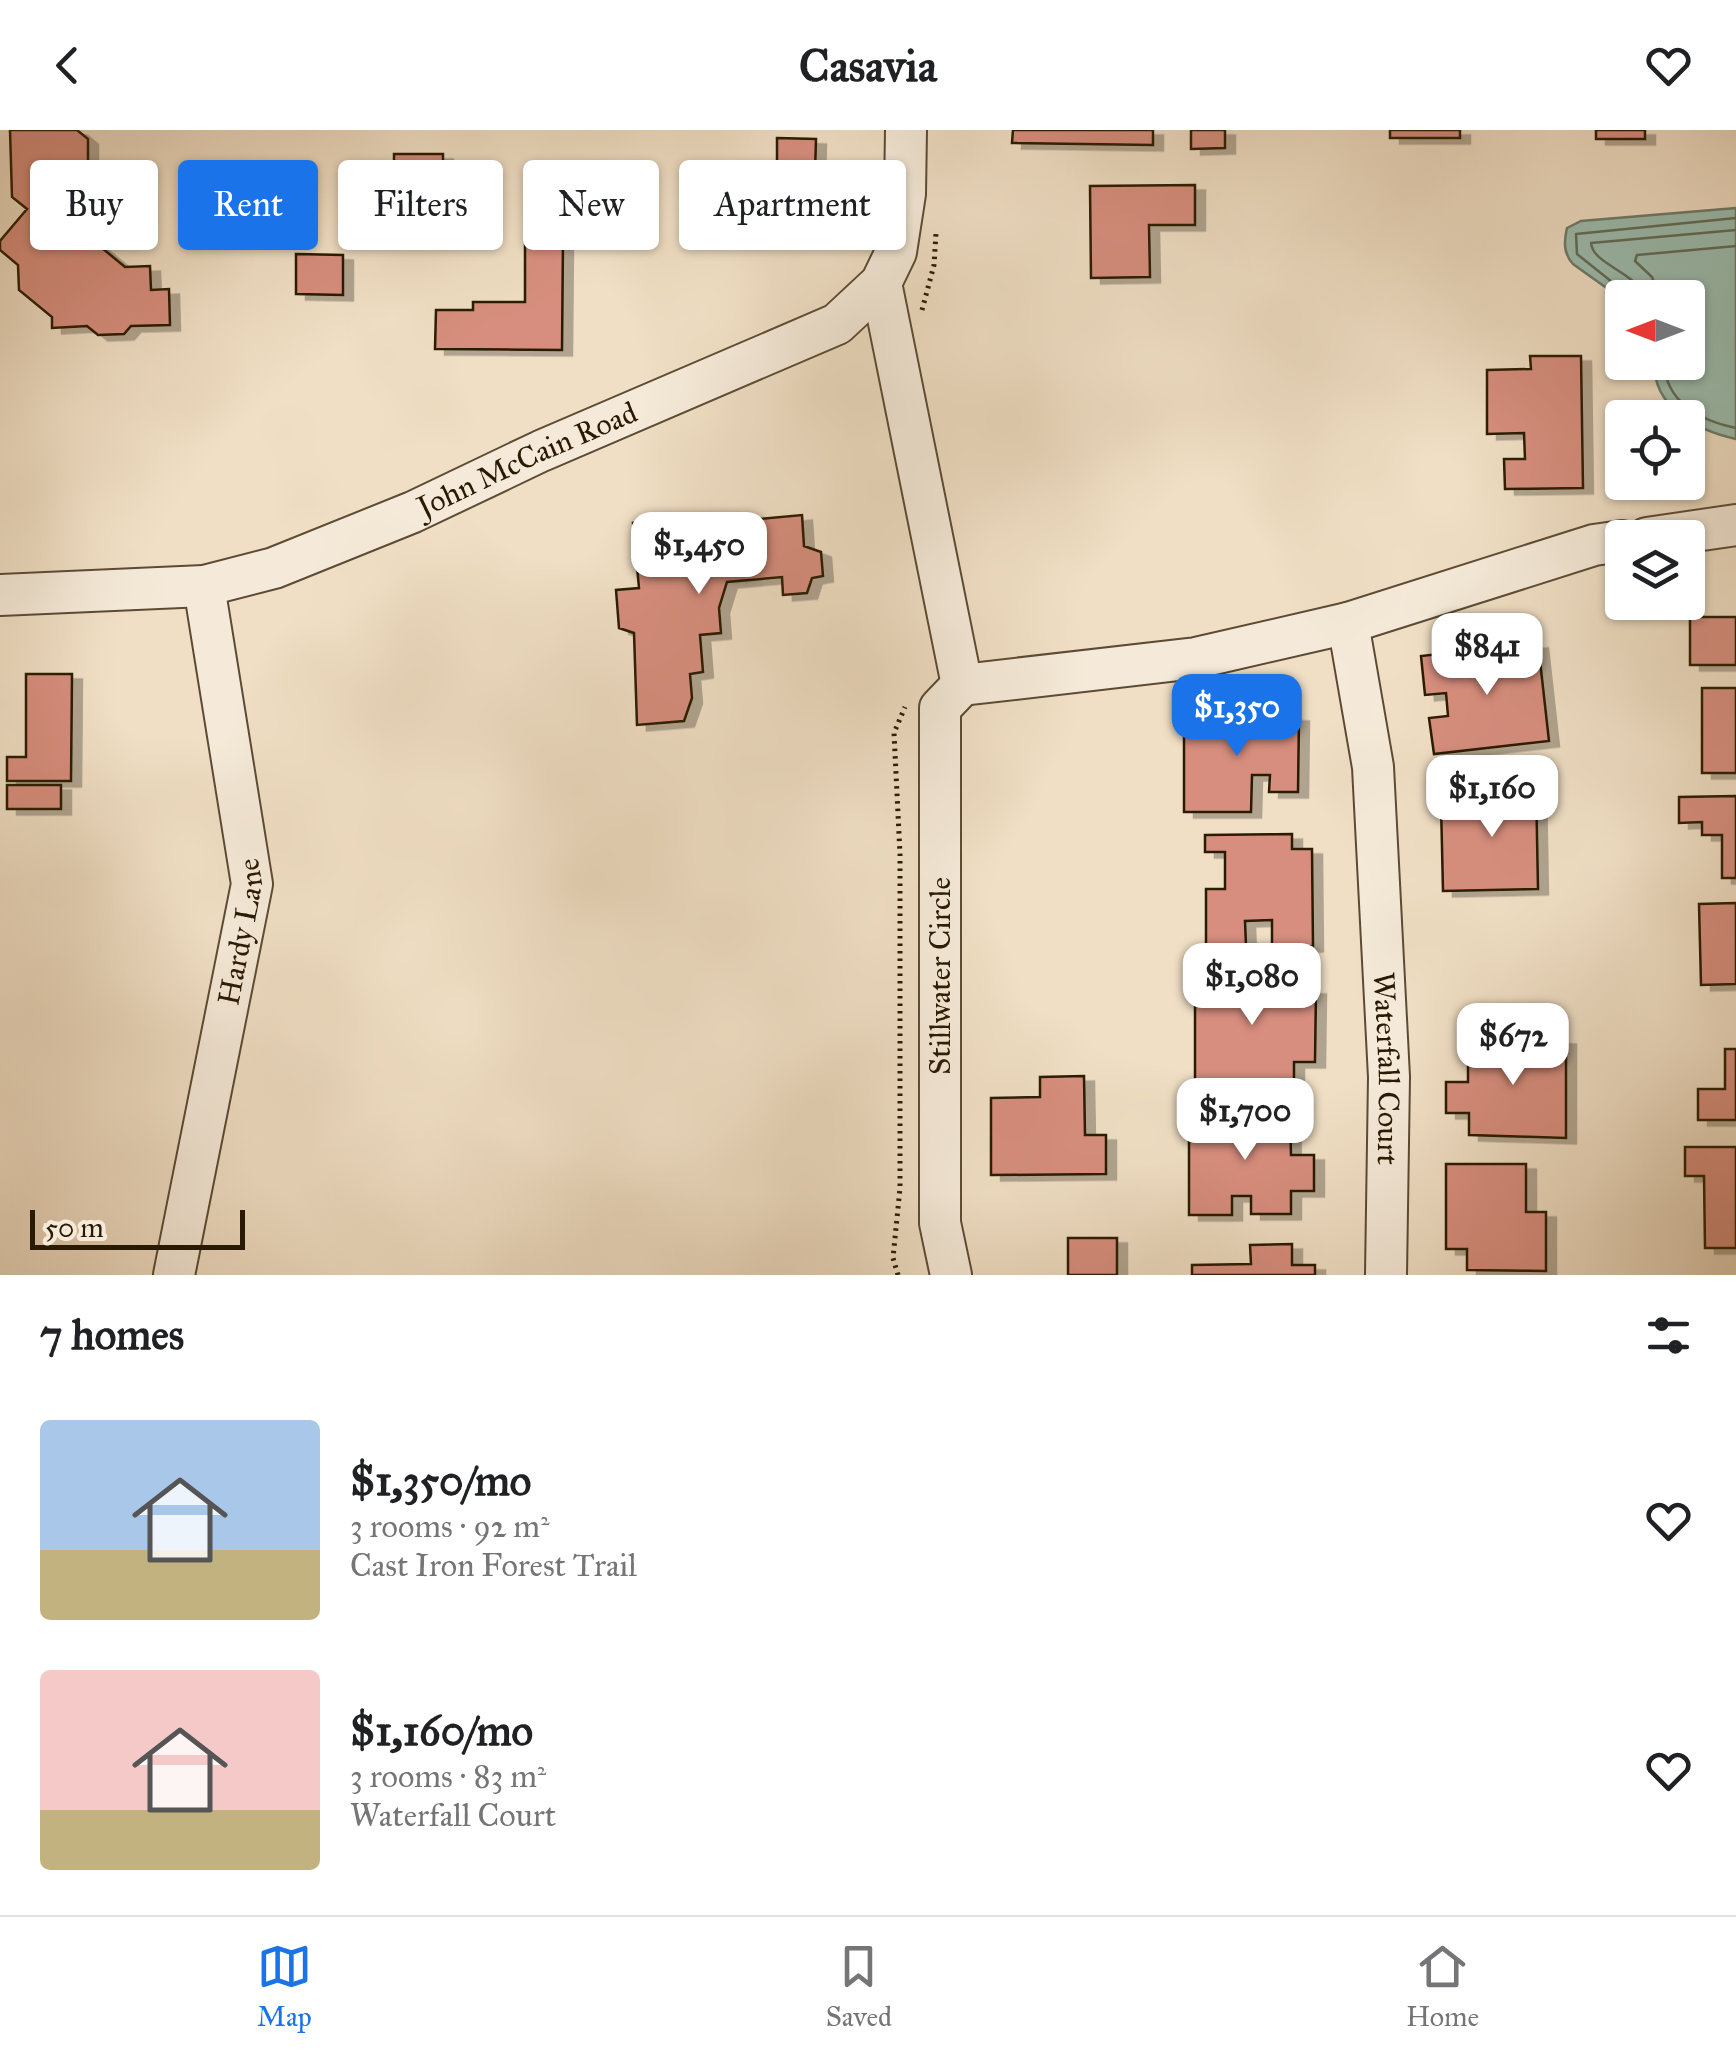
<!DOCTYPE html>
<html lang="en">
<head>
<meta charset="utf-8">
<style>
	:root { --surface:#fff; --page:#f2f2f2; --text:#202124; --muted:#757577; --line:#e0e0e0; --accent:#1a73e8 }
	body { margin:0; font-family:"IM FELL Great Primer",serif; background:var(--page); color:var(--text); height:100vh; display:flex; flex-direction:column; font-size:38px; white-space:nowrap }
	* { box-sizing:border-box; margin:0 }
	p { font-size:32px; color:var(--muted) }
	.icon { flex:none; width:55px; height:55px; fill:none; stroke:currentColor; stroke-width:2; stroke-linecap:round; stroke-linejoin:round }
	.map { position:relative; height:1145px; overflow:hidden }
	.sheet { display:flex; flex-direction:column; background:var(--surface); flex:1 }
	.sheet>* { flex:none }
	.banner { position:absolute; left:30px; top:30px; width:1000px; height:90px; display:flex; gap:20px }
	.needle { width:65px; rotate:270deg }
	.controls { position:absolute; left:1605px; top:150px; display:grid; gap:20px }
	.controls a { display:grid; place-items:center; width:100px; height:100px; border-radius:10px; background:var(--surface); box-shadow:0 2px 8px #0004; font-size:50px }
	.scale { position:absolute; left:30px; bottom:25px; width:215px; box-sizing:border-box; padding-left:10px; border:5px solid #2a1a03; border-top:0; font-size:28px; line-height:35px; white-space:nowrap; color:#2a1a03; -webkit-text-stroke:8px #f5ead9; paint-order:stroke }
	.price { position:absolute; translate:-50% -85px; padding:0 22px; border-radius:20px; background:#fff; color:#222; font-size:32px; line-height:65px; filter:drop-shadow(0 2px 5px #0008) }
	.price::after { content:''; position:absolute; left:50%; top:60px; width:30px; height:22px; margin-left:-15px; background:inherit; clip-path:polygon(0 0,100% 0,50% 100%) }
	.price.on { background:var(--accent); color:#fff }
	ul { padding:0; list-style:none }
	li { display:flex; align-items:center; gap:30px; height:250px; padding:0 40px }
	li span { display:grid; place-items:center; flex:none; width:280px; height:200px; border-radius:10px; color:#555 }
	li>.icon { margin-inline-start:auto }
	span .icon { width:120px; height:120px; fill:#fffc; stroke-width:1 }
	li b { font-size:42px }
	h2 { display:flex; justify-content:space-between; align-items:center; height:120px; padding:0 40px; font-size:42px }
	.chip { padding:0 35px; border-radius:10px; background:var(--surface); box-shadow:0 2px 8px #0004; font-size:35px; line-height:90px }
	.chip.on { background:var(--accent); color:#fff }
	header { display:flex; justify-content:space-between; align-items:center; height:130px; padding:0 40px; background:var(--surface); font-size:45px; font-weight:800 }
	.dock { display:flex; justify-content:space-around; align-items:center; height:140px; border-top:2px solid var(--line); background:var(--surface); font-size:28px; color:var(--muted) }
	.dock a { display:grid; justify-items:center; gap:5px }
	.dock .on { color:var(--accent) }
	.map>svg:first-child { display:block }
	.water { fill:#9bbdaf; stroke:#6e7c6a; stroke-width:2.5 }
	.lines { fill:none; stroke-linecap:round; stroke-linejoin:round }
	.shore { stroke:#626c59; stroke-width:2.5 }
	.building { fill:#d78e7e; stroke:#2a1a03; stroke-width:2.5; filter:url(#shadow) }
	.minor-casing { stroke:#5c4b34; stroke-width:44 }
	.path { stroke:#2a1a03; stroke-width:5; stroke-dasharray:2.5 5; stroke-linecap:butt }
	.minor { stroke:#f5ead9; stroke-width:40 }
	.labels { text-anchor:middle; dominant-baseline:central; stroke-width:9; stroke-linejoin:round; paint-order:stroke }
	.street-label { font-size:30px; fill:#2a1a03; stroke:#f5ead9 }
</style>
</head>
<body>
<header><svg class="icon" aria-label="back" viewBox="0 0 24 24"><path d="M15 5l-7 7 7 7"/></svg>Casavia<svg class="icon" aria-label="heart" viewBox="0 0 24 24"><path d="M12 20l-8-8c-3-5 5-10 8-4 3-6 11-1 8 4z"/></svg></header>
<div class="map">
<svg width="1736" height="1145" viewBox="0 0 1736 1145">
	<defs>
		<filter id="shadow"><feDropShadow dx="10" dy="5.5" stdDeviation="0" flood-color="#0004"/></filter>
	</defs>
	<rect width="100%" height="100%" fill="#f0dfc5"/>
	<filter id="stains"><feTurbulence type="fractalNoise" baseFrequency=".002" numOctaves="4"/><feColorMatrix values="0 0 0 0 .2 0 0 0 0 .09 0 0 0 0 .02 0 0 0 .5 -.17"/></filter>
	<radialGradient id="worn" r=".72"><stop offset=".6" stop-color="#630" stop-opacity="0"/><stop offset="1" stop-color="#630" stop-opacity=".3"/></radialGradient>
	<path class="water" d="M1736 78V309C1696 300 1654 278 1654 233L1688 232V168L1622 169 1573 134C1563 123 1564 111 1567 98L1581 91Z"/>
	<g class="lines">
		<path class="shore" d="M1632 168 1577 124 1576 104 1736 88
			M1645 168C1637 142 1593 135 1591 113L1736 100
			M1660 168 1652 147 1635 131 1637 125 1736 116
			M1664 232C1665 272 1701 291 1736 298"/>
	</g>
	<path class="building" d="M10 0H77L88 9V41L121 68V82L96 113 125 137 150 136 151 160 169 159 170 195 131 196 124 204 98 205 87 196 52 198V187L19 160 18 135 0 120V111L27 79 12 67Z
		M1013 0H1153V15L1012 13Z
		M1191 0H1225V18L1191 19Z
		M1390 0H1460V8H1390Z
		M1596 0H1645V9H1596Z
		M777 8 816 9 813 109 725 106 727 58 750 59 751 32 777 33Z
		M394 24H443V73H394Z
		M1195 55V95H1149L1150 147 1091 148 1090 56Z
		M525 110H563L562 220 435 219 436 180H473V172H525Z
		M296 124 343 125V165L296 164Z
		M1530 226H1581L1583 358 1505 359 1504 329H1525L1524 303 1487 304V240L1531 239Z
		M802 385 804 416 821 422 823 446 812 448 807 463 783 465 782 447 727 452 719 478 721 503 700 505 703 542 690 544 692 568 684 591 637 595 634 503 619 498 616 460 639 458 633 393 669 390 672 416 687 414 694 395Z
		M1690 487H1736V535H1690Z
		M1538 513 1549 611 1434 624 1429 588 1448 586 1446 563 1425 565 1421 526Z
		M26 544H72L71 651H7V627H26Z
		M1702 558H1736V643H1702Z
		M1184 584 1299 586 1298 662H1269L1270 645H1252L1251 682H1184Z
		M1536 653 1538 759 1443 761 1441 674 1478 673V654Z
		M7 655H61V679H7Z
		M1736 666V748H1722V705H1702V692L1679 693V667Z
		M1292 704V719H1312L1313 816 1272 817V790L1245 791 1246 816 1206 817V759H1225V722H1205V705Z
		M1736 773V854L1701 855 1699 774Z
		M1195 840H1290V859H1316L1315 932H1294V956H1195Z
		M1468 909H1566V1008L1469 1005V983H1446V952H1468Z
		M1725 919H1736V990H1698V959H1725Z
		M1084 946 1085 1005H1106V1044L991 1045V968L1040 967V947Z
		M1189 983H1290L1291 1025H1314V1061H1291V1084H1251V1066H1232V1085H1189Z
		M1685 1017H1736V1118H1705L1704 1046H1685Z
		M1446 1034H1526V1082H1546V1141L1467 1140V1119H1446Z
		M1068 1108H1117V1145H1068Z
		M1292 1114V1135H1315V1145H1192V1135L1251 1134 1250 1115Z"/>
	<g class="lines">
		<defs>
			<g id="minor">
				<path d="M881 153 962 555"/>
				<path d="M1647 408 1736 395"/>
				<path id="s1" d="M0 465 204 456 274 438 413 382 541 321 837 194 881 153 896 122 905 64 906 0"/>
				<path id="s2" d="M1348 493 1373 637 1389 947 1386 1145"/>
				<path d="M962 555 1196 528 1348 493 1594 415 1622 411"/>
				<path id="s3" d="M174 1145 252 754 204 456"/>
				<path d="M951 1145 940 1093V578L962 555"/>
			</g>
		</defs>
		<use href="#minor" class="minor-casing"/>
		<path class="path" d="M922 180 934 135 936 103
			M898 1145 893 1128 900 1058V724L894 603 905 577"/>
		<use href="#minor" class="minor"/>
	</g>
	<g class="labels">
		<g class="street-label">
			<text stroke="none"><textPath href="#s1" startOffset="552">John McCain Road</textPath></text>
			<text stroke="none"><textPath href="#s3" startOffset="350">Hardy Lane</textPath></text>
			<text transform="translate(940 846) rotate(-90)">Stillwater Circle</text>
			<text stroke="none"><textPath href="#s2" startOffset="448">Waterfall Court</textPath></text>
		</g>
	</g>
	<rect width="100%" height="100%" filter="url(#stains)"/>
	<rect width="100%" height="100%" fill="url(#worn)"/>
</svg>
<div class="controls">
<a><svg class="needle" viewBox="-14 -14 28 28"><path d="M0-13l5 13h-10z" fill="#e53935"/><path d="M0 13l5-13h-10z" fill="#757577"/></svg></a>
<a><svg class="icon" aria-label="locate" viewBox="0 0 24 24"><circle cx="12" cy="12" r="6"/><path d="M12 2v4M12 18v4M2 12h4M18 12h4"/></svg></a>
<a><svg class="icon" aria-label="layers" viewBox="0 0 24 24"><path d="M12 4l9 5-9 5-9-5zM3 14l9 5 9-5"/></svg></a>
</div>
<div class="scale">50 m</div>
<b class="price" style="left:699px;top:467px">$1,450</b>
<b class="price" style="left:1487px;top:568px">$841</b>
<b class="price on" style="left:1237px;top:629px">$1,350</b>
<b class="price" style="left:1492px;top:710px">$1,160</b>
<b class="price" style="left:1252px;top:898px">$1,080</b>
<b class="price" style="left:1513px;top:958px">$672</b>
<b class="price" style="left:1245px;top:1033px">$1,700</b>
<div class="banner">
<a class="chip">Buy</a>
<a class="chip on">Rent</a>
<a class="chip">Filters</a>
<a class="chip">New</a>
<a class="chip">Apartment</a>
</div>
</div>
<section class="sheet">
<h2>7 homes<svg class="icon" aria-label="filters" viewBox="0 0 24 24"><path d="M4 7h16M4 17h16"/><circle cx="9" cy="7" r="2"/><circle cx="15" cy="17" r="2"/></svg></h2>
<ul>
<li><span style="background:linear-gradient(#a9c7e8 65%,#c2b280 0)"><svg class="icon" aria-label="home" viewBox="0 0 24 24"><path d="M3 11l9-7 9 7M6 9v11h12V9"/></svg></span><div><b>$1,350/mo</b><p>3 rooms · 92 m²</p><p>Cast Iron Forest Trail</p></div><svg class="icon" aria-label="heart" viewBox="0 0 24 24"><path d="M12 20l-8-8c-3-5 5-10 8-4 3-6 11-1 8 4z"/></svg></li>
<li><span style="background:linear-gradient(#f6c9c9 70%,#c2b280 0)"><svg class="icon" aria-label="home" viewBox="0 0 24 24"><path d="M3 11l9-7 9 7M6 9v11h12V9"/></svg></span><div><b>$1,160/mo</b><p>3 rooms · 83 m²</p><p>Waterfall Court</p></div><svg class="icon" aria-label="heart" viewBox="0 0 24 24"><path d="M12 20l-8-8c-3-5 5-10 8-4 3-6 11-1 8 4z"/></svg></li>
</ul>
</section>
<nav class="dock">
<a class="on"><svg class="icon" aria-label="map" viewBox="0 0 24 24"><path d="M3 6l6-2 6 2 6-2v14l-6 2-6-2-6 2zM9 4v14M15 6v14"/></svg>Map</a>
<a><svg class="icon" aria-label="saved" viewBox="0 0 24 24"><path d="M7 4h10v16l-5-4-5 4z"/></svg>Saved</a>
<a><svg class="icon" aria-label="home" viewBox="0 0 24 24"><path d="M3 11l9-7 9 7M6 9v11h12V9"/></svg>Home</a>
</nav>
</body>
</html>
